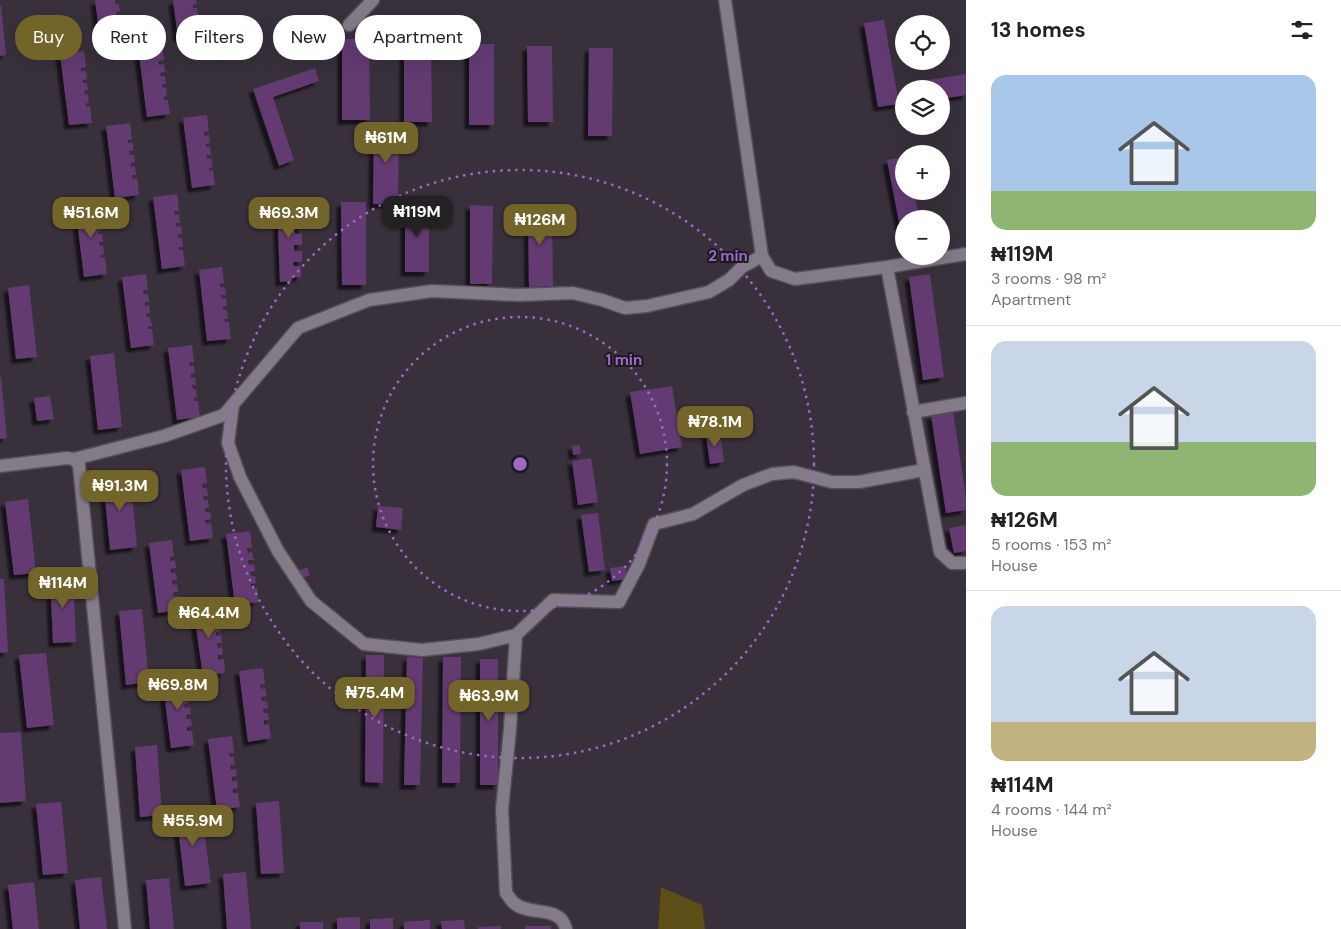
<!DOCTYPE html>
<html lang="en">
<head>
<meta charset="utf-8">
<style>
	:root { --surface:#fff; --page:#f6f6f6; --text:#222; --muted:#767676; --line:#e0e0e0; --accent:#73642a }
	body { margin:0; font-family:"DM Sans",sans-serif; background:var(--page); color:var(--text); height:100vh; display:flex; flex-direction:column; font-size:19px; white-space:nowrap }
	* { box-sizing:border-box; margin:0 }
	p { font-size:16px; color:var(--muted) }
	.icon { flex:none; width:28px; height:28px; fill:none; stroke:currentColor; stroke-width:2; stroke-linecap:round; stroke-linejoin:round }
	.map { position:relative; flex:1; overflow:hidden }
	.details { display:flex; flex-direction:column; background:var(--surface); width:375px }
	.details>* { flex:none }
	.banner { position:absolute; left:15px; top:15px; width:475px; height:45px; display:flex; gap:10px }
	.fabs { position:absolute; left:895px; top:15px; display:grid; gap:10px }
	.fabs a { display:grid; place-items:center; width:55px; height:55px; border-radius:50%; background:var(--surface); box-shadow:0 5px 20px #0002; font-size:25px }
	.price { position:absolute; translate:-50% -42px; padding:0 11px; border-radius:10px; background:var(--accent); color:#fff; font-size:16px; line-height:32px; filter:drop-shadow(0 1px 2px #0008) }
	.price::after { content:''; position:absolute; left:50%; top:30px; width:15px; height:11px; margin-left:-8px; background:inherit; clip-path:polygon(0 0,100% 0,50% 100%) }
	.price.active { background:#222; color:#fff }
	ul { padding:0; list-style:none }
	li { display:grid; align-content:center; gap:10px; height:265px; padding:0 25px }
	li+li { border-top:1px solid var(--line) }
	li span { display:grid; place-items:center; height:155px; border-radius:15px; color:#555 }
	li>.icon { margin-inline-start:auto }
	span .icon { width:90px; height:90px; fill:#fffc; stroke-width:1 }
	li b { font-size:21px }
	h2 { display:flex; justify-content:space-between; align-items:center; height:60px; padding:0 25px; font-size:21px }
	.tag { padding:0 18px; border-radius:22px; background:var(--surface); box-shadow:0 5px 20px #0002; font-size:18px; line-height:45px }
	.tag.active { background:var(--accent); color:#fff }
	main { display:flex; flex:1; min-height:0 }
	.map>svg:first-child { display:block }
	.green { fill:#5d4e17 }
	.building { fill:#633b72; filter:url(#shadow) }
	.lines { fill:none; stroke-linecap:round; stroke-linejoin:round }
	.minor-casing { stroke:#544e57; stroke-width:15 }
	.minor { stroke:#847b88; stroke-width:12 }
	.ring { fill:none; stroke:#9d68ca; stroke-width:2.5; stroke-dasharray:2.5 5 }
	.centre { fill:#9d68ca; stroke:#1d1a1f; stroke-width:2.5 }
	.ring-label { font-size:15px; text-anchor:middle; font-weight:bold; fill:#9d68ca; stroke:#1d1a1f; stroke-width:4; stroke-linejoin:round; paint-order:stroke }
</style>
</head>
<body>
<main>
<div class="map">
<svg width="966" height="929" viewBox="0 0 966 929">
	<defs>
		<filter id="shadow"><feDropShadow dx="-4.5" dy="4.5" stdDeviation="1" flood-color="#0009"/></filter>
	</defs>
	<rect width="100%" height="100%" fill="#38303b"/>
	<path class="green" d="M661 887 702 905 705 929H658Z"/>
	<path class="building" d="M95 0H115V4H119L120 11 116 12 117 16 120 15 121 24 118 25V28L122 27 124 42 101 45Z
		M173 0H196L197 4 193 5V8H197L198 17H195V21L199 20 201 35 178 38Z
		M0 6H1L6 55 0 56Z
		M884 20 899 104 878 107 864 23Z
		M342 39H369L370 120H342Z
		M162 44 164 60 159 61V65L164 64 165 72 160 73 161 76H165L166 84H162L163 88 166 87 167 96 164 97V100H168L170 114 147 117 138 47Z
		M469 44H494V125H469Z
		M404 45H431L432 122H404Z
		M527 46H552L553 122H528Z
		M589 48H613L612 136H588Z
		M84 51 86 67 81 68V71H86L87 79 83 80V83H87L88 90 84 91 85 95 88 94 89 103H86V107L90 106 92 123 69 125 60 54Z
		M315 68 319 81 273 97 294 160 279 166 253 89Z
		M966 74V95L941 99V89H924L923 81Z
		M207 115 209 131 204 132 205 136 209 135 210 143 206 144V147H210L211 155H207V159L211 158 213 167 209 168V171L213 170 215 185 192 188 183 118Z
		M130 123 132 139 128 140V143H133V151H129L130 155H134L135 162 131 163V167L135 166 136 175H132L133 179 137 178 139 195 115 198 106 126Z
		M374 123H399L398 204H373Z
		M904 157V191H914L919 219H904V237H902L887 160Z
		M177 194 179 211H174L175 215 179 214 180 223H176V227L181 226 182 234H178V238H182L183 247H179V250H183L185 266 162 269 153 197Z
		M301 200 302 214H293V219H302V229H295V234H302V245H294V251H302V262H293L294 266H301V277H292V281L280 282 277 201Z
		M99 202 101 218 96 219 97 223 101 222 102 230 98 231V234H102L103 242H99L100 246 103 245 104 254 101 255V258L105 257 107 274 84 277 75 205Z
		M341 202H366V285H342Z
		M405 204H429V272H405Z
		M470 205 493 206 492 284H470Z
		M528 206H552L553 286 529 287Z
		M222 267 224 283 220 284V287H225L226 295H221L222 299 226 298 227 306 223 307V310H227L228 319H224L225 322H229L231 339 207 341 199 270Z
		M146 274 148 290H143L144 294H148L149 302H145V306L149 305 150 313 146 314 147 317H150L152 326H148V329H152L154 345 131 348 122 277Z
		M930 274 944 377 923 380 909 277Z
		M29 285 37 357 16 359 8 288Z
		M192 345 194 362H189L190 366 194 365 195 373 191 374V378L195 377 196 385H192L193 389H196L197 398H194V401H198L200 417 177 420 168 348Z
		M114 353 122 427 98 430 90 356Z
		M0 377H1L7 438 0 439Z
		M672 386 682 447 640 454 630 392Z
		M50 396 54 419 37 421 34 398Z
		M953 411 966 498V510L946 513 931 415Z
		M720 432 724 462 710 464 706 434Z
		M580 445 581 454 573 455 572 446Z
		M591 458 598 502 578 505 572 461Z
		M205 467 207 483 202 484 203 488H207L208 496H203L204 500H208L209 507 205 508V512H210L211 519 205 520 206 524 211 523 213 538 190 541 181 470Z
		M130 475 137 547 110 550 103 477Z
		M28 499 36 573 14 575 5 502Z
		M378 506 403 508 401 530 376 527Z
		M598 513 605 570 589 572 581 515Z
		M966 525V551L954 553 949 528Z
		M250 531 252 548H247L248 553 252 552 254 560H248L249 565 254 564 255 571 250 572 251 576H255L256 583 251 584V588H257L258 602 235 605 226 534Z
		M172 540 174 556 170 557V561L175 560 176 568 171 569V573H176L177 580H172L173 585 177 584 178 592H173L174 597 179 596 181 610 158 613 149 543Z
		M626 566 627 579 612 581 610 568Z
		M307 567 310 575 302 578 299 571Z
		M73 575 76 642 53 643 50 576Z
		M0 579H4L8 652 0 653Z
		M217 603 219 619 214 620 215 624 220 623 221 631 216 632V636L221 635 222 643H217L218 648 222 647 223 655H218V660L224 659 225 673 203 676 193 606Z
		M142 609 149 682 126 685 119 611Z
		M46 653 54 725 27 728 19 655Z
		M366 655H384L383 783 365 782Z
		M407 657 423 658 420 785H404Z
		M443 657H461L460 783H442Z
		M480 659H498V785H480Z
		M263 668 265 684 260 685 261 689 265 688 267 696 261 697 262 701H267L268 708 263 709 264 713H268L269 720H264V725L269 724 271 738 248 742 239 671Z
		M186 674 188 691H183L184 695H188L189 703 184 704 185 708 190 707 191 714 186 715 187 719H191L192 726 187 727V731H192L194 745 171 748 162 677Z
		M21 732 26 801 0 803V733Z
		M232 736 234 753H229L230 757H234L235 765H230L231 770 236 769 237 776 232 777V781H237L238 788 233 789V793H238L240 807 217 810 208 739Z
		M157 745 162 815 140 817 135 747Z
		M279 801 284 873 261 874 256 803Z
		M61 802 68 873 43 875 36 804Z
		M201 808 211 883 185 886 176 811Z
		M246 872 251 929H227L223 874Z
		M101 877 107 929H80L75 880Z
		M169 878 174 929H150L146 880Z
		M34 882 39 929H13L8 885Z
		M360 917V929H337V918Z
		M393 918V929H370V919Z
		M430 920V929H404V922Z
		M464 920 465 929H442L441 921Z
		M300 922H323V929H300Z
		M501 926V929H478V927Z
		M525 926H551V929H525Z"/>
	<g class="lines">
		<defs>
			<path id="minor" d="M725 0 762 256 771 271 795 279 887 267 966 254
				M349 25 373 0
				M887 267 940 552 952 563H966
				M233 404 228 443 240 477 278 551 311 601 364 644 422 650 479 644 516 635 553 600 619 602 639 564 654 524 693 514 743 485 772 474 794 472 832 482H859L924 470
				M913 412 966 403
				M74 459 79 465 125 929
				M0 466 67 458 74 459 164 436 224 415 298 328 369 300 432 291 518 295 573 293 602 300 625 308 647 306 709 292 729 280 742 267 762 256
				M516 635 510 729 502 809 506 893C509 896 511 901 514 903 530 917 560 904 566 929"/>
		</defs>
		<use href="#minor" class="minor-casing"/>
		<use href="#minor" class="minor"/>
	</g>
	<g class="ring">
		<circle cx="520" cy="464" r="147"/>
		<circle cx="520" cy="464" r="294"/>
	</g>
	<circle cx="520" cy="464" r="8" class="centre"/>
	<g class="ring-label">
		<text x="728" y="261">2 min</text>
		<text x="624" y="365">1 min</text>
	</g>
</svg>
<div class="fabs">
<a><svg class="icon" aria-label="locate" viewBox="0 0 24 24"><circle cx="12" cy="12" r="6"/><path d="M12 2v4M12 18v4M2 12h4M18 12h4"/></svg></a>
<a><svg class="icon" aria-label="layers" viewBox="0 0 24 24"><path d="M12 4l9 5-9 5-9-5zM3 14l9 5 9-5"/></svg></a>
<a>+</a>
<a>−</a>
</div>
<b class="price" style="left:386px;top:164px">₦61M</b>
<b class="price active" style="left:417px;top:238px">₦119M</b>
<b class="price" style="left:91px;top:239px">₦51.6M</b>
<b class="price" style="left:289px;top:239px">₦69.3M</b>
<b class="price" style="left:540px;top:246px">₦126M</b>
<b class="price" style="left:715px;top:448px">₦78.1M</b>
<b class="price" style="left:120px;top:512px">₦91.3M</b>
<b class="price" style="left:63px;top:609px">₦114M</b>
<b class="price" style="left:209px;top:639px">₦64.4M</b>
<b class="price" style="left:178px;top:711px">₦69.8M</b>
<b class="price" style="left:375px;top:719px">₦75.4M</b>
<b class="price" style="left:489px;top:722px">₦63.9M</b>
<b class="price" style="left:193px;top:847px">₦55.9M</b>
<div class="banner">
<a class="tag active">Buy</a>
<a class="tag">Rent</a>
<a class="tag">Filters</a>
<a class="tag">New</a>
<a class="tag">Apartment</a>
</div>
</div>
<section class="details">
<h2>13 homes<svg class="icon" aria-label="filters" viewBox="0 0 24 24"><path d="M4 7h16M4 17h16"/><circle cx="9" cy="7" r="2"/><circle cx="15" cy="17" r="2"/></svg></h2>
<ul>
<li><span style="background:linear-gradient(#a9c7e8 75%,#8fb573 0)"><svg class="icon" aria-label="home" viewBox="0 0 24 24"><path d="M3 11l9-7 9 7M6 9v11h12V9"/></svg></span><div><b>₦119M</b><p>3 rooms · 98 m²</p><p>Apartment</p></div></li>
<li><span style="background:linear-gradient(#c9d6e8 65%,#8fb573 0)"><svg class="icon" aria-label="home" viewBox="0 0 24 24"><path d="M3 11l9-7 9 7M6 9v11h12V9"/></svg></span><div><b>₦126M</b><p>5 rooms · 153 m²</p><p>House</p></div></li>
<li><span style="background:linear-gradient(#c9d6e8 75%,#c2b280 0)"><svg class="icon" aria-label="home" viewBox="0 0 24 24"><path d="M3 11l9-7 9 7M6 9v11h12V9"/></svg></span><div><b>₦114M</b><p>4 rooms · 144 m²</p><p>House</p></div></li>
</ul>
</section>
</main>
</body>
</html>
